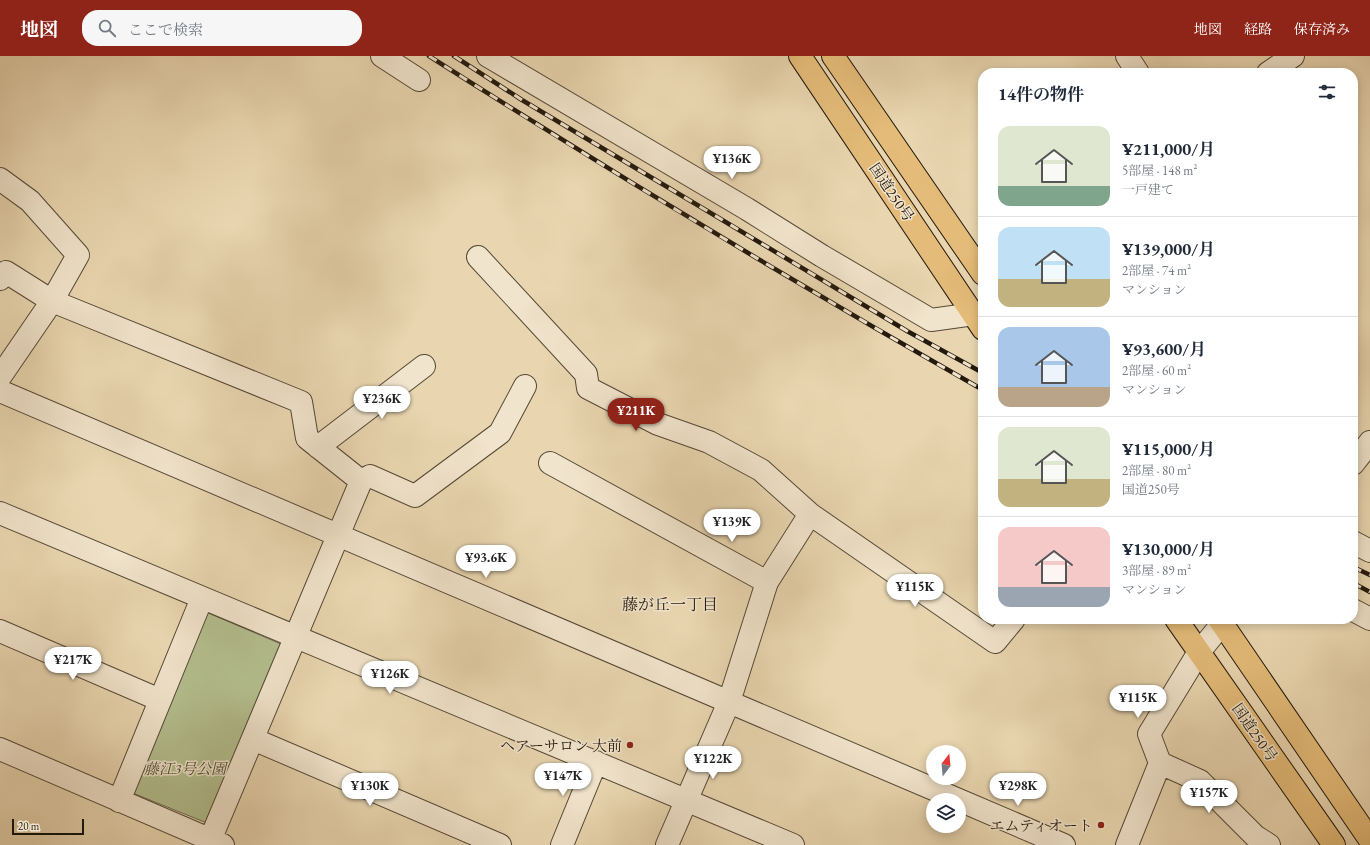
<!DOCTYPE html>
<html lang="ja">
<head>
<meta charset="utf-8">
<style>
	:root { --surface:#fff; --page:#f6f6f7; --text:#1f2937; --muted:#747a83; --line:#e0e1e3; --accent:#8f2418 }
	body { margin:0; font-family:"EB Garamond","Noto Serif JP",serif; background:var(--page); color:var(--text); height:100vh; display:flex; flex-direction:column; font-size:15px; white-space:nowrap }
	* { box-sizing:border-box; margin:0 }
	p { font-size:13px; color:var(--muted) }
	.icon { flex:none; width:22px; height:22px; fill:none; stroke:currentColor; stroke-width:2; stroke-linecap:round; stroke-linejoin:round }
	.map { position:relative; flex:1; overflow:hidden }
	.panel { position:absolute; left:978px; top:12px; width:380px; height:556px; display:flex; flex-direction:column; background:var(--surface); border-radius:16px; box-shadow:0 2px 10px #0003 }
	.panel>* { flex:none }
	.needle { width:26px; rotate:16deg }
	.fabs { position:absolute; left:926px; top:689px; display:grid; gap:8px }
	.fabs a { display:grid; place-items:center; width:40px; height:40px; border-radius:50%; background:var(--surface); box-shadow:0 2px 10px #0003; font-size:20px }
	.scale { position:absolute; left:12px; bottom:10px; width:72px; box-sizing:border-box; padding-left:4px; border:2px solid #23190d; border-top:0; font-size:11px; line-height:14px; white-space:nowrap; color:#23190d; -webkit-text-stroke:3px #f1e4cc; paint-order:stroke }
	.price { position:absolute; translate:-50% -34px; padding:0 9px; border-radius:14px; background:#fff; color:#222; font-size:13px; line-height:26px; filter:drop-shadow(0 1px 2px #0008) }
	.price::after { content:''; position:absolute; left:50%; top:24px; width:12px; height:9px; margin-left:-6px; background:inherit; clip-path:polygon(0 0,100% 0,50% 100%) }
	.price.current { background:var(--accent); color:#fff }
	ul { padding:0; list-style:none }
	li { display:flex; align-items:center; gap:12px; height:100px; padding:0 20px }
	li+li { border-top:1px solid var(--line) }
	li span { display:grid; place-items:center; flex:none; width:112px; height:80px; border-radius:12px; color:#555 }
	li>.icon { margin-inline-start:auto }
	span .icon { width:48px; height:48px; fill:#fffc; stroke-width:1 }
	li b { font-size:17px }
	h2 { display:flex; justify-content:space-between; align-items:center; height:48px; padding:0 20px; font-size:17px }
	header { display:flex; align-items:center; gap:24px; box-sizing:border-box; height:56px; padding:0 20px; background:var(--accent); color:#fff }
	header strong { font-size:19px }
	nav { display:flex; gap:22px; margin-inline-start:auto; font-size:14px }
	.search { width:280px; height:36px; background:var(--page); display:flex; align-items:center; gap:10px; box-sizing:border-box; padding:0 14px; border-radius:16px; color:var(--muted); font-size:15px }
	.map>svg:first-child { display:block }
	.green { fill:#b3be8e; stroke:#6b6c4e }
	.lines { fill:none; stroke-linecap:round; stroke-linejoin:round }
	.minor-casing { stroke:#544836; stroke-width:24 }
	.tertiary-casing { stroke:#544836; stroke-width:24 }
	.trunk-casing { stroke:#23190d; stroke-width:24 }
	.minor { stroke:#f1e4cc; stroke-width:22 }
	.tertiary { stroke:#f1e4cc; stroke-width:22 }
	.trunk { stroke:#e4bb78; stroke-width:22 }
	.rail-casing { stroke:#23190d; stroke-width:4.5 }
	.rail { stroke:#f1e4cc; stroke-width:3; stroke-dasharray:9; stroke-linecap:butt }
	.poi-dot { fill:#8f2418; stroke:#f1e4cc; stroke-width:1.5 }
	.labels { text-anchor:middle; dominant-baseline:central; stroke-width:3; stroke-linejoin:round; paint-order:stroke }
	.street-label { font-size:15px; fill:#23190d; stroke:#f1e4cc }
	.poi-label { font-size:15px; fill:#23190d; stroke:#f1e4cc; text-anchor:end }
	.park-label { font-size:15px; font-style:italic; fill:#4e4b34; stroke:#f1e4cc }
	.neighbourhood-label { font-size:16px; fill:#23190d; stroke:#f1e4cc }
</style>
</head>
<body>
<header>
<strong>地図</strong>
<div class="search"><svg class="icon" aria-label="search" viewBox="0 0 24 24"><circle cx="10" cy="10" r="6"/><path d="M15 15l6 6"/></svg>ここで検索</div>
<nav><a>地図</a><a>経路</a><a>保存済み</a></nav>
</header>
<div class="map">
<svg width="1370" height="789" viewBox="0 0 1370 789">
	<rect width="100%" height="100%" fill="#e9d6b0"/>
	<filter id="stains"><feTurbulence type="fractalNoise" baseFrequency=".005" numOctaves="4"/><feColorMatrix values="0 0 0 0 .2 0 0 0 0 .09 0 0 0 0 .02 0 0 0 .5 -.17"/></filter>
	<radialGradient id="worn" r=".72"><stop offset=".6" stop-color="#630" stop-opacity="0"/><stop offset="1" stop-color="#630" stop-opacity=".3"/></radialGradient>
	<path class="green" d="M206 556 281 588 207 767 130 736Z"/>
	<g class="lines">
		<defs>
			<path id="minor" d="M382 0 419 24
				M488 0 747 153 822 200 931 264 974 258
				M1127 0 1138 17
				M1268 17 1293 0
				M0 123 30 145 78 199 52 245 0 321
				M478 201 586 318 588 332 658 368 709 386 761 414 810 458 767 526
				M0 223 6 216 52 245 301 346 307 382 361 425 370 420 415 440 500 377 525 330
				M0 335 959 744
				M318 391 424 310
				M550 407 767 526 729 646
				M1353 408 1370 386
				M0 457 793 789
				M810 458 995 586 1014 563
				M1353 486 1370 495
				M1353 554 1370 563
				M0 575 160 644
				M253 683 500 789
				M0 693 223 789
				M1160 707 1200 725 1255 780 1269 789
				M959 744 1064 789
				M119 745 202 542
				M208 789 361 425
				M562 789 596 706
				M1127 789 1160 707 1149 678 1199 596 1226 563"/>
			<path id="tertiary" d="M667 789 729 646"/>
			<path id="trunk" d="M800 0 983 273
				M833 0 983 218
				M1176 563 1334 789
				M1219 563 1370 784"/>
		</defs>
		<use href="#minor" class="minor-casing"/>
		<use href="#tertiary" class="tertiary-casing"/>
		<use href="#trunk" class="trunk-casing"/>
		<use href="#minor" class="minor"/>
		<use href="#tertiary" class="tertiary"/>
		<use href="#trunk" class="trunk"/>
		<defs>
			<path id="rail" d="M429 0C611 116 795 227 983 334
				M454 0 522 44 709 156 907 275 983 317
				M1353 511 1370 519
				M1353 527 1370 536"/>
		</defs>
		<use href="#rail" class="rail-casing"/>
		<use href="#rail" class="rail"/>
	</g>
	<g class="poi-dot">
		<circle cx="630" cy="689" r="4"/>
		<circle cx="1101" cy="769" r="4"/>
	</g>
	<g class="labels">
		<g class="street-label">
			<text transform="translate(892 136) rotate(56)">国道250号</text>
			<text transform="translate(1255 676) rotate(55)">国道250号</text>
		</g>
		<g class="poi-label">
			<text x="622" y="689">ヘアーサロン 大前</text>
			<text x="1093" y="769">エムティオート</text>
		</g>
		<g class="park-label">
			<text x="185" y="712">藤江3号公園</text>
		</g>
		<g class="neighbourhood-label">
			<text x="670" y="548">藤が丘一丁目</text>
		</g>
	</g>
	<rect width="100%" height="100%" filter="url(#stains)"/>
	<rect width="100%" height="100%" fill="url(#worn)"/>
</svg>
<div class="fabs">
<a><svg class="needle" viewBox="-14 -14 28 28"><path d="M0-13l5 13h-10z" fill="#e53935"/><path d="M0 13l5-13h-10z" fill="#747a83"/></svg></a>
<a><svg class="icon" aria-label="layers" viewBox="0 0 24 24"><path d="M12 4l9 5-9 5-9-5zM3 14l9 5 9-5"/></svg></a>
</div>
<div class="scale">20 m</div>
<b class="price" style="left:732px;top:124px">¥136K</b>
<b class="price" style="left:382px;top:364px">¥236K</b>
<b class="price current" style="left:636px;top:376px">¥211K</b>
<b class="price" style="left:732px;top:487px">¥139K</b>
<b class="price" style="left:486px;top:523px">¥93.6K</b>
<b class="price" style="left:915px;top:552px">¥115K</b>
<b class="price" style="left:73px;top:625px">¥217K</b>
<b class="price" style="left:390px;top:639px">¥126K</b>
<b class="price" style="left:1138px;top:663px">¥115K</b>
<b class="price" style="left:713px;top:724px">¥122K</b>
<b class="price" style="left:563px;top:741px">¥147K</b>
<b class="price" style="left:370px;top:751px">¥130K</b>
<b class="price" style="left:1018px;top:751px">¥298K</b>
<b class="price" style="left:1209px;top:758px">¥157K</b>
<section class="panel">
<h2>14件の物件<svg class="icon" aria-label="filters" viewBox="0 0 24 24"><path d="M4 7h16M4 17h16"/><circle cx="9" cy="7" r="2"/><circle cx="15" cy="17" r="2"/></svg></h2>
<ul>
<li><span style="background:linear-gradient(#dfe7d0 75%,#7fa58c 0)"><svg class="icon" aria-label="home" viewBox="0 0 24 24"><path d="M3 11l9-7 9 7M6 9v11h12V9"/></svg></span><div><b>¥211,000/月</b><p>5部屋 · 148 m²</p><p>一戸建て</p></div></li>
<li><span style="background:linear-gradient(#bfe0f5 65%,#c2b280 0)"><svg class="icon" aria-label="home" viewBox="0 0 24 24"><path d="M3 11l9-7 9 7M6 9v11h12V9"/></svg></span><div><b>¥139,000/月</b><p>2部屋 · 74 m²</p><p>マンション</p></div></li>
<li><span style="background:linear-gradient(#a9c7e8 75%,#b9a48a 0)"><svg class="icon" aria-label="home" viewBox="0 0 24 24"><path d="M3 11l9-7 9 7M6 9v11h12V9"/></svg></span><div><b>¥93,600/月</b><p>2部屋 · 60 m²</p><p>マンション</p></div></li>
<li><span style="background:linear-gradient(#dfe7d0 65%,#c2b280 0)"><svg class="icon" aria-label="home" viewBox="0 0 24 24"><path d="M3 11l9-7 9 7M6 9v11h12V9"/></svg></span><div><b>¥115,000/月</b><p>2部屋 · 80 m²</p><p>国道250号</p></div></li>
<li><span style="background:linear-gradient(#f6c9c9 75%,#9aa5b1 0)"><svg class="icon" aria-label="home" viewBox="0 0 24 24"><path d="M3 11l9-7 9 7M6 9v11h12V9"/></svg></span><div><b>¥130,000/月</b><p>3部屋 · 89 m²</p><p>マンション</p></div></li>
</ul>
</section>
</div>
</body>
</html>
